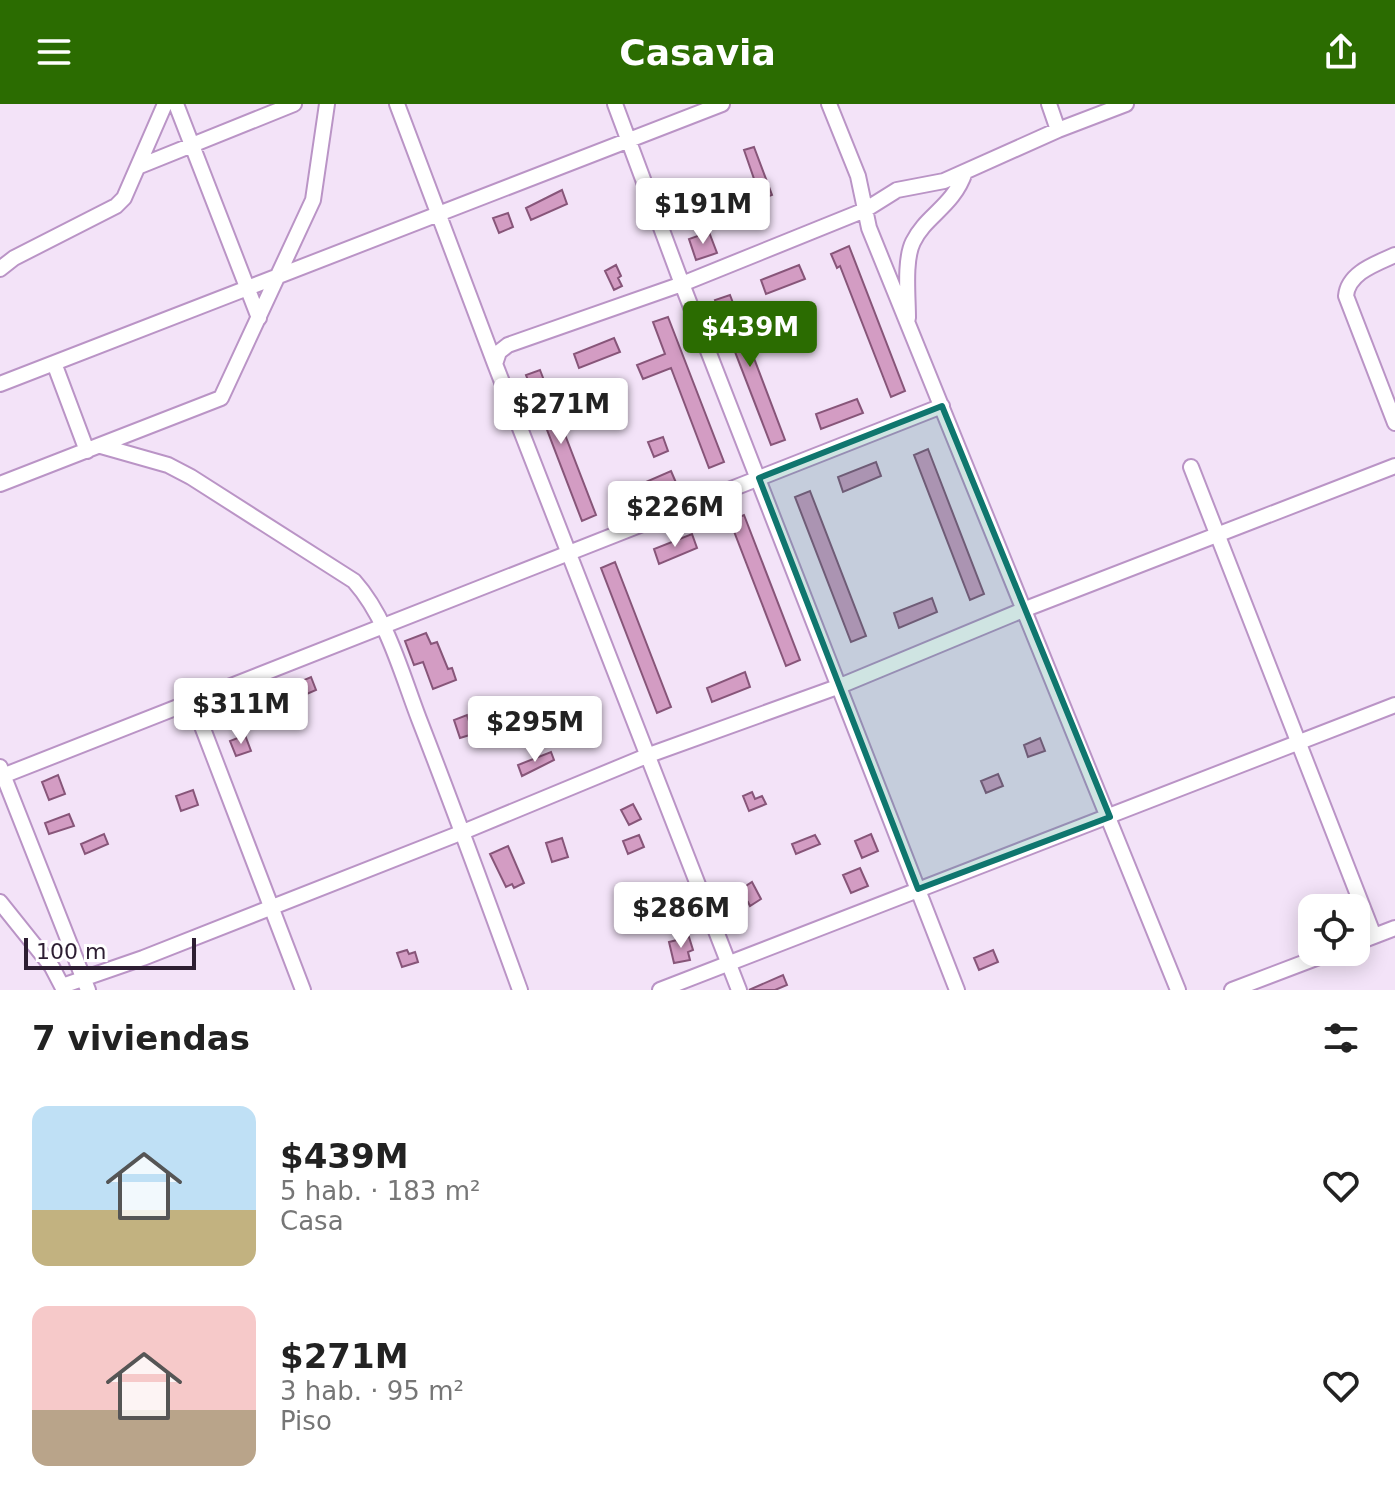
<!DOCTYPE html>
<html lang="es">
<head>
<meta charset="utf-8">
<style>
	:root { --surface:#fff; --page:#f6f6f6; --text:#222; --muted:#767676; --accent:#2b6c01 }
	body { margin:0; font-family:"DejaVu Sans",sans-serif; background:var(--page); color:var(--text); height:100vh; display:flex; flex-direction:column; font-size:30px; white-space:nowrap }
	* { box-sizing:border-box; margin:0 }
	p { font-size:26px; color:var(--muted) }
	.icon { flex:none; width:44px; height:44px; fill:none; stroke:currentColor; stroke-width:2; stroke-linecap:round; stroke-linejoin:round }
	.map { position:relative; height:886px; overflow:hidden }
	.details { display:flex; flex-direction:column; background:var(--surface); flex:1 }
	.details>* { flex:none }
	.controls { position:absolute; left:1298px; top:790px; display:grid; gap:16px }
	.controls a { display:grid; place-items:center; width:72px; height:72px; border-radius:16px; background:var(--surface); box-shadow:0 4px 20px #0003; font-size:40px }
	.scale { position:absolute; left:24px; bottom:20px; width:172px; box-sizing:border-box; padding-left:8px; border:4px solid #2d1e32; border-top:0; font-size:22px; line-height:28px; white-space:nowrap; color:#2d1e32; -webkit-text-stroke:6px #fff; paint-order:stroke }
	.price { position:absolute; translate:-50% -68px; padding:0 18px; border-radius:8px; background:#fff; color:#222; font-size:26px; line-height:52px; filter:drop-shadow(0 2px 4px #0008) }
	.price::after { content:''; position:absolute; left:50%; top:48px; width:24px; height:18px; margin-left:-12px; background:inherit; clip-path:polygon(0 0,100% 0,50% 100%) }
	.price.active { background:var(--accent); color:#fff }
	ul { padding:0; list-style:none }
	li { display:flex; align-items:center; gap:24px; height:200px; padding:0 32px }
	li span { display:grid; place-items:center; flex:none; width:224px; height:160px; border-radius:16px; color:#555 }
	li>.icon { margin-inline-start:auto }
	span .icon { width:96px; height:96px; fill:#fffc; stroke-width:1 }
	li b { font-size:34px }
	h2 { display:flex; justify-content:space-between; align-items:center; height:96px; padding:0 32px; font-size:34px }
	header { display:flex; justify-content:space-between; align-items:center; height:104px; padding:0 32px; background:var(--accent); color:#fff; font-size:36px; font-weight:800 }
	.map>svg:first-child { display:block }
	.building { fill:#d39cc3; stroke:#875579; stroke-width:2 }
	.lines { fill:none; stroke-linecap:round; stroke-linejoin:round }
	.minor-casing { stroke:#ba94c6; stroke-width:18 }
	.minor { stroke:#fff; stroke-width:14 }
	.marked { fill:#0f766e; fill-opacity:0.2; stroke:#0f766e; stroke-width:6; stroke-linejoin:round }
</style>
</head>
<body>
<header><svg class="icon" aria-label="menu" viewBox="0 0 24 24"><path d="M4 6h16M4 12h16M4 18h16"/></svg>Casavia<svg class="icon" aria-label="share" viewBox="0 0 24 24"><path d="M12 15V3M7 8l5-5 5 5M5 13v7h14v-7"/></svg></header>
<div class="map">
<svg width="1395" height="886" viewBox="0 0 1395 886">
	<rect width="100%" height="100%" fill="#f3e3f8"/>
	<path class="building" d="M754 43 772 91 761 95 744 46Z
		M562 86 567 100 531 116 526 104Z
		M508 109 513 123 499 129 493 114Z
		M709 128 717 149 696 156 689 135Z
		M849 142 905 287 891 293 840 162 837 164 831 150Z
		M616 161 621 172 618 174 622 182 614 186 605 167Z
		M799 161 805 175 766 190 761 176Z
		M730 191 785 336 771 341 715 196Z
		M668 213 724 358 709 364 671 264 643 275 637 261 665 250 653 218Z
		M614 234 620 248 579 264 574 250Z
		M540 266 596 411 582 417 526 271Z
		M857 295 863 309 821 325 816 310Z
		M663 333 668 347 654 353 648 338Z
		M928 345 984 490 970 496 914 351Z
		M876 358 881 372 843 388 838 373Z
		M671 367 677 381 637 398 632 384Z
		M810 387 866 532 851 538 795 393Z
		M744 411 800 556 786 562 730 417Z
		M692 430 697 444 659 460 654 445Z
		M615 458 671 603 657 609 601 464Z
		M932 494 937 508 899 524 894 509Z
		M426 529 431 540 437 538 448 565 452 564 456 576 433 585 423 558 414 561 405 537Z
		M745 568 750 583 712 598 707 584Z
		M311 573 316 586 300 593 295 580Z
		M467 611 473 630 460 634 454 616Z
		M245 631 251 647 236 652 230 637Z
		M1040 634 1045 647 1028 653 1024 641Z
		M551 648 554 656 522 672 518 661Z
		M998 670 1003 682 986 689 981 677Z
		M58 671 65 690 49 696 42 678Z
		M193 686 198 701 181 707 176 692Z
		M752 688 755 695 762 692 766 700 749 707 743 692Z
		M633 700 641 715 629 721 621 706Z
		M69 710 74 722 49 730 45 719Z
		M104 730 108 740 85 750 81 740Z
		M871 730 878 747 862 754 855 737Z
		M639 731 644 743 628 750 623 737Z
		M815 731 820 740 796 750 792 740Z
		M562 734 568 753 552 758 546 739Z
		M508 742 524 779 514 784 512 780 506 783 490 750Z
		M860 764 868 782 851 789 843 771Z
		M752 778 761 795 750 802 748 798 736 804 732 795 744 790 741 785Z
		M689 833 693 846 688 848 690 856 674 859 669 838Z
		M407 846 409 850 415 848 418 858 402 863 397 849Z
		M993 846 998 858 979 866 974 854Z
		M783 871 787 881 775 886H749Z"/>
	<g class="lines">
		<defs>
			<path id="minor" d="M176 0 259 214
				M397 0 495 260 739 886
				M615 0 682 180 957 886
				M829 0 858 72 869 124 1178 886
				M1049 0 1058 26
				M140 62 294 0
				M1395 151C1375 160 1348 169 1346 192L1395 319
				M0 165 14 154 116 102 124 94 165 0
				M908 214C908 193 904 156 913 138 926 111 953 103 965 68
				M54 259 87 347
				M495 260 499 248 508 241 682 180 865 106 897 86 944 77 1058 26 1126 0
				M0 280 722 0
				M101 342 168 361 191 373 354 477C387 514 401 568 419 615 454 705 487 795 520 886
				M1191 363 1374 832
				M0 380 221 294 313 96 327 0
				M192 596 303 886
				M0 663 88 886
				M0 673 942 302
				M0 798 52 863 64 886
				M1356 839 1395 824
				M62 882 143 854 463 728 649 651 840 582 1023 506 1395 362
				M660 886 1395 601
				M1232 886 1332 848"/>
		</defs>
		<use href="#minor" class="minor-casing"/>
		<use href="#minor" class="minor"/>
	</g>
	<path class="marked" d="M942 302 1110 713 918 785 759 374Z"/>
</svg>
<div class="controls">
<a><svg class="icon" aria-label="locate" viewBox="0 0 24 24"><circle cx="12" cy="12" r="6"/><path d="M12 2v4M12 18v4M2 12h4M18 12h4"/></svg></a>
</div>
<div class="scale">100 m</div>
<b class="price" style="left:703px;top:142px">$191M</b>
<b class="price active" style="left:750px;top:265px">$439M</b>
<b class="price" style="left:561px;top:342px">$271M</b>
<b class="price" style="left:675px;top:445px">$226M</b>
<b class="price" style="left:241px;top:642px">$311M</b>
<b class="price" style="left:535px;top:660px">$295M</b>
<b class="price" style="left:681px;top:846px">$286M</b>
</div>
<section class="details">
<h2>7 viviendas<svg class="icon" aria-label="filters" viewBox="0 0 24 24"><path d="M4 7h16M4 17h16"/><circle cx="9" cy="7" r="2"/><circle cx="15" cy="17" r="2"/></svg></h2>
<ul>
<li><span style="background:linear-gradient(#bfe0f5 65%,#c2b280 0)"><svg class="icon" aria-label="home" viewBox="0 0 24 24"><path d="M3 11l9-7 9 7M6 9v11h12V9"/></svg></span><div><b>$439M</b><p>5 hab. · 183 m²</p><p>Casa</p></div><svg class="icon" aria-label="heart" viewBox="0 0 24 24"><path d="M12 20l-8-8c-3-5 5-10 8-4 3-6 11-1 8 4z"/></svg></li>
<li><span style="background:linear-gradient(#f6c9c9 65%,#b9a48a 0)"><svg class="icon" aria-label="home" viewBox="0 0 24 24"><path d="M3 11l9-7 9 7M6 9v11h12V9"/></svg></span><div><b>$271M</b><p>3 hab. · 95 m²</p><p>Piso</p></div><svg class="icon" aria-label="heart" viewBox="0 0 24 24"><path d="M12 20l-8-8c-3-5 5-10 8-4 3-6 11-1 8 4z"/></svg></li>
</ul>
</section>
</body>
</html>
